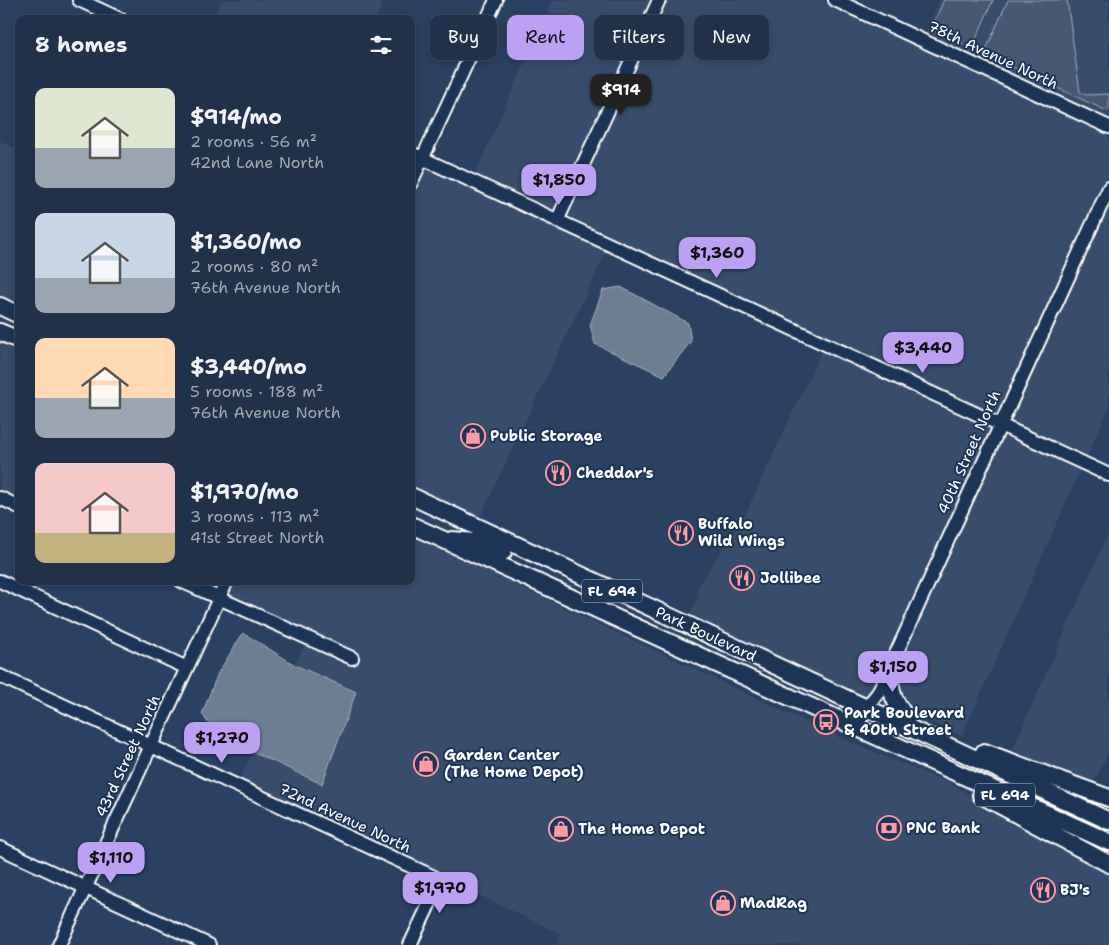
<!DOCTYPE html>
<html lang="en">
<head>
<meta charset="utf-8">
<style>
	:root { --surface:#203149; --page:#283950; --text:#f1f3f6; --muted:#a2a9b4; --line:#3d4c61; --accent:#bca0f2 }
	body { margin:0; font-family:"Shantell Sans",sans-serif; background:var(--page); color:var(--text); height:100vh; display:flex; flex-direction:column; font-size:19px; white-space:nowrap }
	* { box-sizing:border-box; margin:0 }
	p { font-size:16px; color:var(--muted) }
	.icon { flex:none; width:28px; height:28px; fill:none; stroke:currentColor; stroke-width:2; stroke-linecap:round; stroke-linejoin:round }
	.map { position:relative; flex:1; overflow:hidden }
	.sheet { position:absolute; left:15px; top:15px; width:400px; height:570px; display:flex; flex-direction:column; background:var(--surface); border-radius:10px; box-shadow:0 2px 8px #0003,0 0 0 1px var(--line) }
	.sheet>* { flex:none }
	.top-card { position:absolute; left:430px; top:15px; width:475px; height:45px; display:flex; gap:10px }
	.price { position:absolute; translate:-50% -42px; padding:0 11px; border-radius:10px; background:var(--accent); color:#111; font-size:16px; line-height:32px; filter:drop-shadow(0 1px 2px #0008) }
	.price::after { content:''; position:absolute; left:50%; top:30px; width:15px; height:11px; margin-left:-8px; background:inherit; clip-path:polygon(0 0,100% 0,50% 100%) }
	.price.selected { background:#222; color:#fff }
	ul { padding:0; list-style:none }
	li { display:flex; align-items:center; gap:15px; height:125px; padding:0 20px }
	li span { display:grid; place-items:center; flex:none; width:140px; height:100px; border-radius:10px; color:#555 }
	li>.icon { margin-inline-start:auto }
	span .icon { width:60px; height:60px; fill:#fffc; stroke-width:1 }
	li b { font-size:21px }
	h2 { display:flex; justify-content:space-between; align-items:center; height:60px; padding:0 20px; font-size:21px }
	.tag { padding:0 18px; border-radius:10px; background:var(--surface); box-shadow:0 2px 8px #0003,0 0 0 1px var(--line); font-size:18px; line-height:45px }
	.tag.selected { background:var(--accent); color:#111 }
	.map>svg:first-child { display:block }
	.built { fill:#394e6c }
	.green { fill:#465975; stroke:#a2acba }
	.water { fill:#6d7d92; stroke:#a7b1be }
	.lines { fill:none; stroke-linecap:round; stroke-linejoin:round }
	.minor-casing { stroke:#fff; stroke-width:16 }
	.major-casing { stroke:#fff; stroke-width:20 }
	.minor { stroke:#1d3557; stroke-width:12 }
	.major { stroke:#1d3557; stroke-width:16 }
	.labels { text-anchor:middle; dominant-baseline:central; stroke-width:4; stroke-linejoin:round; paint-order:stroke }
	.shield { fill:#1d3557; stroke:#bbc2cd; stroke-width:1 }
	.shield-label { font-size:14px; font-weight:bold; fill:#fff }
	.street-label { font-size:15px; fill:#fff; stroke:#1d3557 }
	.poi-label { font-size:15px; font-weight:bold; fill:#fff; stroke:#1d3557; text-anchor:start }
</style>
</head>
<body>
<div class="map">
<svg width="1109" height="945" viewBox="0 0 1109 945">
	<rect width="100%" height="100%" fill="#2a4161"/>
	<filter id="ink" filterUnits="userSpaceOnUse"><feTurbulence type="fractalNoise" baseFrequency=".02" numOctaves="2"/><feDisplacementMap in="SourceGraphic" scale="10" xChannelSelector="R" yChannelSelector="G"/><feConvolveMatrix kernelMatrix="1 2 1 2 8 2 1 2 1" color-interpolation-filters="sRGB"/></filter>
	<g filter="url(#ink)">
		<path class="built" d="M222 0H384L376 19H213Z
			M553 0H821L1109 134V175L997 417 474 176Z
			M940 0H1109V120L925 35Z
			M0 141 19 150V307L0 299Z
			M425 166 607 250 479 519 411 488V196Z
			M1109 201V408L1086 458 1006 421Z
			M0 344 19 353V500L0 491Z
			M822 350 992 428 873 690 866 699 688 617 697 599 698 586 745 515Z
			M1001 432 1081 469 962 736 911 713 896 687 897 663Z
			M1109 532V751L1092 786 1010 755Z
			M411 536 845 740 949 783 1109 871V945H557L561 934 458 885 443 889 439 887 440 873 437 869 433 870 239 780 253 752 322 783 356 693 295 665 305 644 354 665 360 655 227 595 233 581H411Z"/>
		<path class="green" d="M944 0H993L972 48 931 29Z
			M1008 0H1067L1080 92 1085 95 1109 94V110L1107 111 984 54Z"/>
		<path class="water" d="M621 287 688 323 691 341 664 376 595 344 590 325 603 290Z
			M243 633 295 665 356 692 322 784 253 752 220 740 202 714 218 673Z"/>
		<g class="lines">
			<defs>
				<path id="minor" d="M79 0 120 19
					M835 0 1109 127
					M411 153 1109 475
					M411 183 496 0
					M557 221 659 0
					M0 498 19 507
					M0 581 187 668
					M181 581 352 658
					M0 676 432 876 434 894 410 945
					M856 729 866 708 878 693 1109 188
					M0 848 209 945
					M59 945 227 581"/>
				<path id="major" d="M0 306 19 315
					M0 332 19 340
					M411 496 1109 821
					M411 525 1109 842
					M452 540 485 543 503 552
					M892 661C887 684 892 701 907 718
					M984 752 1109 798
					M981 795 1109 864"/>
			</defs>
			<use href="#minor" class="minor-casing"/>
			<use href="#major" class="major-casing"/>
			<use href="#minor" class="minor"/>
			<use href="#major" class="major"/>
		</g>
	</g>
	<defs>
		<symbol id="shop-ring" viewBox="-11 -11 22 22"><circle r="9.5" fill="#1d3557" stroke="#ff9aa2" stroke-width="1.5"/><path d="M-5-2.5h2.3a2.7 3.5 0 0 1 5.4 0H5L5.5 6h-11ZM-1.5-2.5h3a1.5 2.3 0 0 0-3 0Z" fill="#ff9aa2"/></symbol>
		<symbol id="restaurant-ring" viewBox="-11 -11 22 22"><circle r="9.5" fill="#1d3557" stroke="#ff9aa2" stroke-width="1.5"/><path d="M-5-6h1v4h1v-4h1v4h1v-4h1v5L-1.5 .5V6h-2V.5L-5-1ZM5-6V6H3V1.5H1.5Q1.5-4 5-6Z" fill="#ff9aa2"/></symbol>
		<symbol id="bus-ring" viewBox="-11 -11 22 22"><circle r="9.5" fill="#1d3557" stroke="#ff9aa2" stroke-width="1.5"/><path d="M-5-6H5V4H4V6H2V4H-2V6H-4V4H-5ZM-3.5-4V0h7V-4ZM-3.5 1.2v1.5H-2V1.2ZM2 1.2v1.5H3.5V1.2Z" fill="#ff9aa2"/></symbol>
		<symbol id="bank-ring" viewBox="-11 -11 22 22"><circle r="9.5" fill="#1d3557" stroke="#ff9aa2" stroke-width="1.5"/><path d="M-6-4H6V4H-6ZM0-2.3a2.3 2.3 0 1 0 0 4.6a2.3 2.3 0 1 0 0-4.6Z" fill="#ff9aa2"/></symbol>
	</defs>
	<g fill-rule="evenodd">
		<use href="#shop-ring" x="459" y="422" width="28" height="28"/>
		<use href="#restaurant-ring" x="544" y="459" width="28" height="28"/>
		<use href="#restaurant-ring" x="667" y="519" width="28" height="28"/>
		<use href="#restaurant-ring" x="728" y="564" width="28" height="28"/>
		<use href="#bus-ring" x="812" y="708" width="28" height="28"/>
		<use href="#shop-ring" x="412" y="750" width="28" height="28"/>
		<use href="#bank-ring" x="875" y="814" width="28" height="28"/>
		<use href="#shop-ring" x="547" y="815" width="28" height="28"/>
		<use href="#restaurant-ring" x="1029" y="876" width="28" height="28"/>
		<use href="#shop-ring" x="709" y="889" width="28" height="28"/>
	</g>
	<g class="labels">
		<g class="shield">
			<rect x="582" y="579.5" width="60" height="23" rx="4"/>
			<rect x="975" y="783.5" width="60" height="23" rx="4"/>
		</g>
		<g class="shield-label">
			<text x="612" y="591">FL 694</text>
			<text x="1005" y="795">FL 694</text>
		</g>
		<g class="street-label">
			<text transform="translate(993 55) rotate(25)">78th Avenue North</text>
			<text transform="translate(969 452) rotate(-66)">40th Street North</text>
			<text transform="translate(706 634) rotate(25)">Park Boulevard</text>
			<text transform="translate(128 756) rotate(-65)">43rd Street North</text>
			<text transform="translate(345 818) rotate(25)">72nd Avenue North</text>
		</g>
		<g class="poi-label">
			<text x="490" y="436">Public Storage</text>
			<text x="576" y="473">Cheddar's</text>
			<text x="698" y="524">Buffalo<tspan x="698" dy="17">Wild Wings</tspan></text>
			<text x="760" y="578">Jollibee</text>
			<text x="844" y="713">Park Boulevard<tspan x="844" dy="17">&amp; 40th Street</tspan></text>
			<text x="444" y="755">Garden Center<tspan x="444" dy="17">(The Home Depot)</tspan></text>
			<text x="906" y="828">PNC Bank</text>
			<text x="578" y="829">The Home Depot</text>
			<text x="1060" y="890">BJ's</text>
			<text x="740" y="903">MadRag</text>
		</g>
	</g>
</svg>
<b class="price selected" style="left:621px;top:116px">$914</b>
<b class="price" style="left:559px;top:206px">$1,850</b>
<b class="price" style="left:717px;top:279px">$1,360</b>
<b class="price" style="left:923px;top:374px">$3,440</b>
<b class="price" style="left:893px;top:693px">$1,150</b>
<b class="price" style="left:222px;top:764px">$1,270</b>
<b class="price" style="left:111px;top:884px">$1,110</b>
<b class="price" style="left:440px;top:914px">$1,970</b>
<div class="top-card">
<a class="tag">Buy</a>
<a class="tag selected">Rent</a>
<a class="tag">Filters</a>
<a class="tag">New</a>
</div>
<section class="sheet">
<h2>8 homes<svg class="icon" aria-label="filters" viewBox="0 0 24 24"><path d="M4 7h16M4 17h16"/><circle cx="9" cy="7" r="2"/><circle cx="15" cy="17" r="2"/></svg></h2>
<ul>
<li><span style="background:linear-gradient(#dfe7d0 60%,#9aa5b1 0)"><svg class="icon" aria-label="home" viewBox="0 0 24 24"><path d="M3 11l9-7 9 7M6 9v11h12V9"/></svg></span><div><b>$914/mo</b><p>2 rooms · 56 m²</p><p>42nd Lane North</p></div></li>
<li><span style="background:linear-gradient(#c9d6e8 65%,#9aa5b1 0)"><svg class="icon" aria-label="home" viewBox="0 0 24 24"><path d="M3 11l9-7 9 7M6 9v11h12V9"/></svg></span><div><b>$1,360/mo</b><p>2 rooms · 80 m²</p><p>76th Avenue North</p></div></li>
<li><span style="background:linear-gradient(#ffd9b3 60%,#9aa5b1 0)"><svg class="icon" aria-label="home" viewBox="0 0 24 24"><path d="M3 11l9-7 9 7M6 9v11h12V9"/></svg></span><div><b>$3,440/mo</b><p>5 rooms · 188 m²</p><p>76th Avenue North</p></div></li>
<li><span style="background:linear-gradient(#f6c9c9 70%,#c2b280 0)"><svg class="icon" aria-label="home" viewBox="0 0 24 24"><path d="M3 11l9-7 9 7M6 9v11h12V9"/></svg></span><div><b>$1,970/mo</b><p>3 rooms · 113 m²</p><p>41st Street North</p></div></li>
</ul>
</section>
</div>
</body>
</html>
